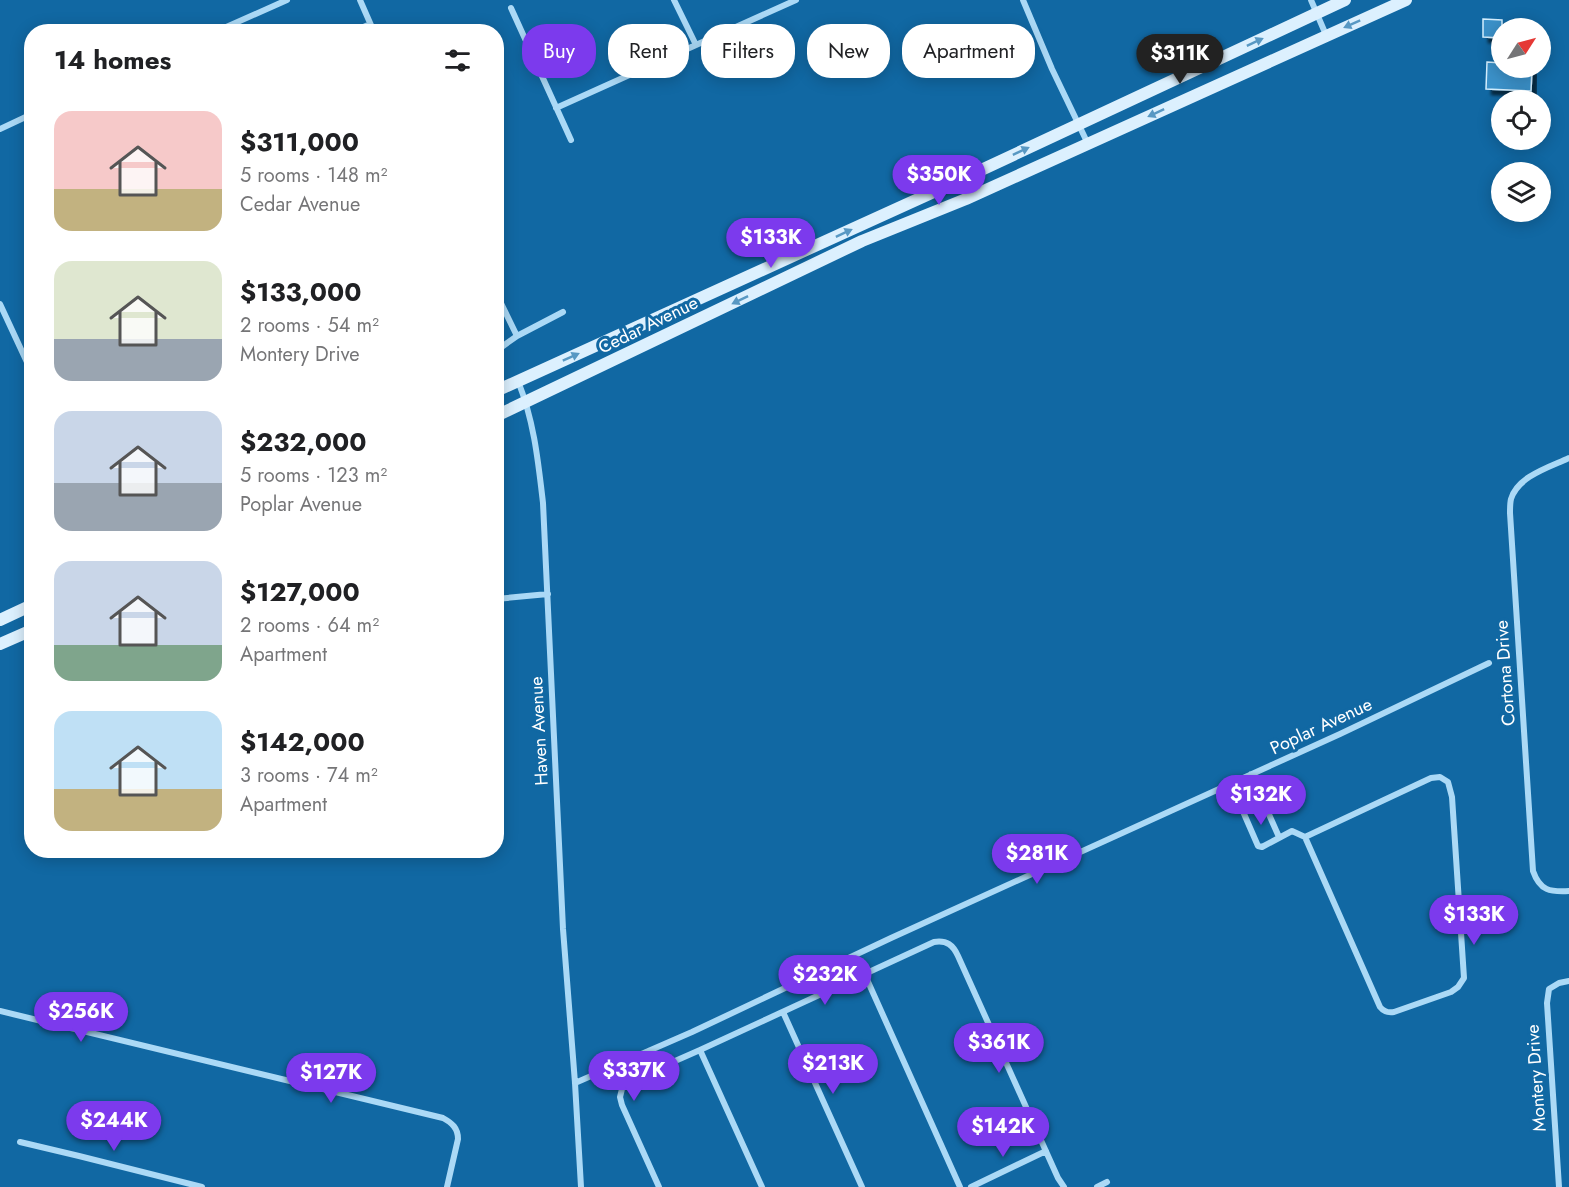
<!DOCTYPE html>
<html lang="en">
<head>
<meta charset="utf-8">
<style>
	:root { --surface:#fff; --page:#f2f2f2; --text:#202124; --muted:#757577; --accent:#7c3aed }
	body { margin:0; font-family:Jost,sans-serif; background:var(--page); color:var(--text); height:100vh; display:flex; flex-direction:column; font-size:22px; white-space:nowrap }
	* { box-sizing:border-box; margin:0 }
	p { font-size:20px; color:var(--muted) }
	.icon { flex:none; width:33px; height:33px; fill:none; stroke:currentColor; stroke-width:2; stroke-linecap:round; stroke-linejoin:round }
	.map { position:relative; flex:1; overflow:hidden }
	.details { position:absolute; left:24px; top:24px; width:480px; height:834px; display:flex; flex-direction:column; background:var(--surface); border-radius:24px; box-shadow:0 3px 15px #0003 }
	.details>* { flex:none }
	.banner { position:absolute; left:522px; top:24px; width:570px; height:54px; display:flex; gap:12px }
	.needle { width:39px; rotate:54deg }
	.tools { position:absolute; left:1491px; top:18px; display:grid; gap:12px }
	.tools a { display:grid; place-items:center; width:60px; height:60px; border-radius:50%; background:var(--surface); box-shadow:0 3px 15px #0003; font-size:30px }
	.price { position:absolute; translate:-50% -51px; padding:0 14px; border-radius:21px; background:var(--accent); color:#fff; font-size:20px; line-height:39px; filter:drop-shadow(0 2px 3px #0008) }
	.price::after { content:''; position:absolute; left:50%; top:36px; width:18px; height:14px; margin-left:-9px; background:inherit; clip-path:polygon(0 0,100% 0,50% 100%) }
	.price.active { background:#222; color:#fff }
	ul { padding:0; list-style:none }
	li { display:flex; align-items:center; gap:18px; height:150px; padding:0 30px }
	li span { display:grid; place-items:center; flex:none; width:168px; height:120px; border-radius:18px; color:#555 }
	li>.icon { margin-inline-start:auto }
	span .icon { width:72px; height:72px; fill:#fffc; stroke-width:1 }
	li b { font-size:26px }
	h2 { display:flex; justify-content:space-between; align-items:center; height:72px; padding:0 30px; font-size:26px }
	.chip { padding:0 21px; border-radius:24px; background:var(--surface); box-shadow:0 3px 15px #0003; font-size:21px; line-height:54px }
	.chip.active { background:var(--accent); color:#fff }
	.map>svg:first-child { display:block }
	.building { fill:#3a91c9; stroke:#d4eefe; stroke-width:1.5; filter:url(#shadow) }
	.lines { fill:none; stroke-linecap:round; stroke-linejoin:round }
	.minor { stroke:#abd9f6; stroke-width:6 }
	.secondary { stroke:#dcf0fe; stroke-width:12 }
	.oneway { fill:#5898c3 }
	.labels { text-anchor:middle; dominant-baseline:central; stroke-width:6; stroke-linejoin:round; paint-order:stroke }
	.street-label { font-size:18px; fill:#fff; stroke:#1168a3 }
</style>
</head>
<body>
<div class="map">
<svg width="1569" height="1187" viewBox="0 0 1569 1187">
	<defs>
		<filter id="shadow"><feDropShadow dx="5.5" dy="5.5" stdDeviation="1.5" flood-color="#0009"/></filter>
	</defs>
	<rect width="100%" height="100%" fill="#1168a3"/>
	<path class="building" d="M1483 19 1502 20V38L1483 37Z
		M1487 62 1502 63V68H1532L1531 91 1486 89Z"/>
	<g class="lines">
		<path class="minor" d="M360 0 374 32
			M674 0 696 45
			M1023 0 1052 69 1088 144
			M1311 0 1326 35
			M511 8 571 140
			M215 32 287 0
			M353 32 370 24
			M556 108 796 0
			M0 129 32 114
			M496 293 517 336
			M0 304 32 373
			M496 351 517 336 563 312
			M518 381C534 421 538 460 543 503L563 929 575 1083 581 1187
			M1569 458C1550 467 1518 476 1511 499 1510 503 1510 509 1510 513L1533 871C1540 891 1550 892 1569 891
			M496 599 548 594
			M1251 774 1279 837
			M1231 784 1258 846 1262 847 1292 831 1305 837 1380 1007C1384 1012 1388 1013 1394 1012L1451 992 1458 987 1464 978 1452 797 1448 782 1440 777 1431 778 1305 837
			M865 975 960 1187
			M0 1011 443 1118C452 1123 458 1128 458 1139L447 1187
			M783 1012 862 1187
			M700 1050 762 1187
			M575 1083 692 1032 891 938 1340 734 1489 663
			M20 1142 79 1156 202 1187
			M659 1187 622 1105 620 1097 622 1089 624 1085 632 1080 700 1050 934 942C947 940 953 945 958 956L1058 1178 1064 1187
			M971 1187 1046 1151
			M1097 1187 1107 1182
			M1559 1187 1547 1003 1549 989 1559 983 1569 981"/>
		<path class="secondary" d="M496 391 949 185 1345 0
			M496 416 862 241 966 199 1406 0
			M0 620 32 605
			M0 644 32 630"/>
	</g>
	<defs><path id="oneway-solid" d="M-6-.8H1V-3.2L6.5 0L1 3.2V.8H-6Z" transform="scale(1.5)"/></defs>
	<g class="oneway">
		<use href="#oneway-solid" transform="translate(1352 24) rotate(156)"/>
		<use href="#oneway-solid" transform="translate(1255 42) rotate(-25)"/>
		<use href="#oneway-solid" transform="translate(1156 113) rotate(155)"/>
		<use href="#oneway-solid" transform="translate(1021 151) rotate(-25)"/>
		<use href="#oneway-solid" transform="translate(844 233) rotate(-25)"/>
		<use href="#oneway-solid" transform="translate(740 300) rotate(154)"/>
		<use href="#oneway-solid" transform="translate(571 357) rotate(-24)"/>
	</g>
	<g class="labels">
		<g class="street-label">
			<text transform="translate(648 325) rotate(-26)">Cedar Avenue</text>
			<text transform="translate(1505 673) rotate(-94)">Cortona Drive</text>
			<text transform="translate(1321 726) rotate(-25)">Poplar Avenue</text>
			<text transform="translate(539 731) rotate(-93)">Haven Avenue</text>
			<text transform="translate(1536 1078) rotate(-94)">Montery Drive</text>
		</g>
	</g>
</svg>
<div class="tools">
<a><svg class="needle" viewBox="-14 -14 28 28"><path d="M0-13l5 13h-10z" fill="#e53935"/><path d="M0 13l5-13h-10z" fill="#757577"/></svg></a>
<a><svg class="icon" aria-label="locate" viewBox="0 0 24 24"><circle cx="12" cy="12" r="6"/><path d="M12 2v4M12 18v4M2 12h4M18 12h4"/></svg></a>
<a><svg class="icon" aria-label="layers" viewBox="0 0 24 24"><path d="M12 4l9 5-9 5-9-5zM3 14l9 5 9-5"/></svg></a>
</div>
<b class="price active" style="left:1180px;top:85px">$311K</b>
<b class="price" style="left:939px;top:206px">$350K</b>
<b class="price" style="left:771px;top:269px">$133K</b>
<b class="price" style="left:1261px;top:826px">$132K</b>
<b class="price" style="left:1037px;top:885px">$281K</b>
<b class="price" style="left:1474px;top:946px">$133K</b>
<b class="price" style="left:825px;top:1006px">$232K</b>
<b class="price" style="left:81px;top:1043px">$256K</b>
<b class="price" style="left:999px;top:1074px">$361K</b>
<b class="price" style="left:833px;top:1095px">$213K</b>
<b class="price" style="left:634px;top:1102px">$337K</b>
<b class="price" style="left:331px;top:1104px">$127K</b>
<b class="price" style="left:114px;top:1152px">$244K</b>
<b class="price" style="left:1003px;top:1158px">$142K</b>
<div class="banner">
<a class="chip active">Buy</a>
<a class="chip">Rent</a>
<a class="chip">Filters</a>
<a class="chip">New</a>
<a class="chip">Apartment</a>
</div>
<section class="details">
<h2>14 homes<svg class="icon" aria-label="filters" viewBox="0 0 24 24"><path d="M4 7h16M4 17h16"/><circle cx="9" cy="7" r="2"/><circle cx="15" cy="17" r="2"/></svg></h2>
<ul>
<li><span style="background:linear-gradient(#f6c9c9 65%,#c2b280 0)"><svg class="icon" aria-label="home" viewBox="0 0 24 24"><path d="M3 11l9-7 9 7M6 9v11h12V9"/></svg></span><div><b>$311,000</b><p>5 rooms · 148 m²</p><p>Cedar Avenue</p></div></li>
<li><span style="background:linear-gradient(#dfe7d0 65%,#9aa5b1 0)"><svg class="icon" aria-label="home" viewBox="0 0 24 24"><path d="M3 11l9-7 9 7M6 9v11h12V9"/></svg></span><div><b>$133,000</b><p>2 rooms · 54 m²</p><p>Montery Drive</p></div></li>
<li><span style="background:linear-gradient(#c9d6e8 60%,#9aa5b1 0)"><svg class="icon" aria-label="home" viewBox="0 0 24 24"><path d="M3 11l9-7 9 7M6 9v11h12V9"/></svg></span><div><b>$232,000</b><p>5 rooms · 123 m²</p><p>Poplar Avenue</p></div></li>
<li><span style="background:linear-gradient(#c9d6e8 70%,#7fa58c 0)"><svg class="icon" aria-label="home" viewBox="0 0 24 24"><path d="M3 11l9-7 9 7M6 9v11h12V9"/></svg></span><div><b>$127,000</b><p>2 rooms · 64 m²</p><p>Apartment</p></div></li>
<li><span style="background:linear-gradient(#bfe0f5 65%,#c2b280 0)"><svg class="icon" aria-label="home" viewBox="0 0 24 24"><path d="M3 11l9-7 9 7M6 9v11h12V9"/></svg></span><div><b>$142,000</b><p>3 rooms · 74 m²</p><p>Apartment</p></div></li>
</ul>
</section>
</div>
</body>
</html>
